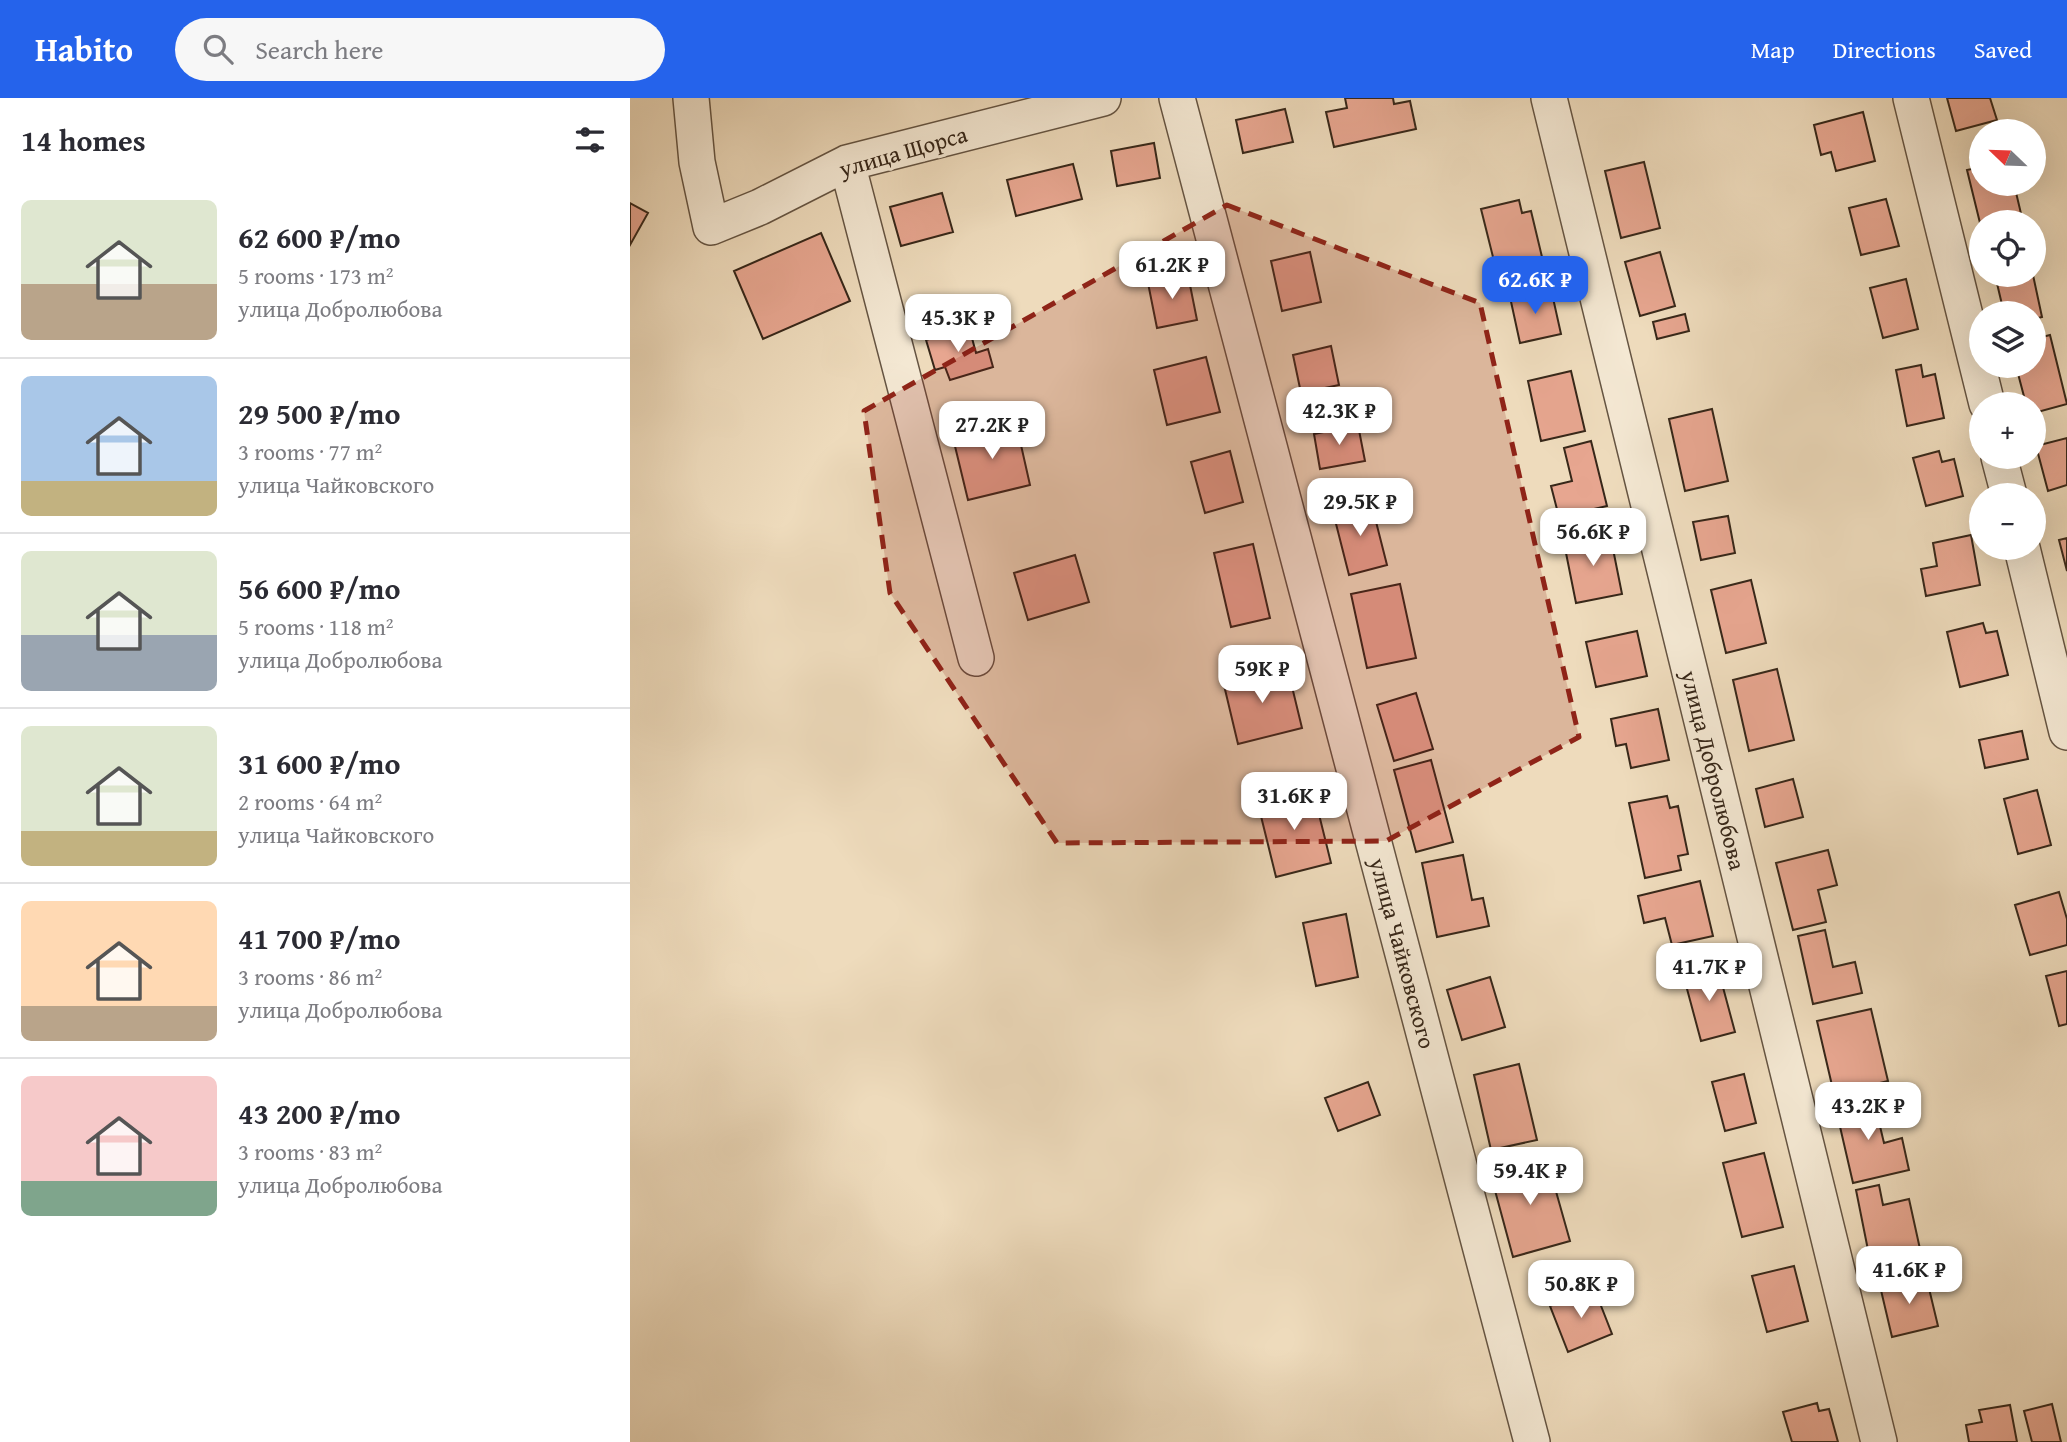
<!DOCTYPE html>
<html lang="en">
<head>
<meta charset="utf-8">
<style>
	:root { --surface:#fff; --page:#f7f7f7; --text:#2b2b33; --muted:#7c7c81; --line:#e1e1e2; --accent:#2563eb }
	body { margin:0; font-family:"Gentium Book Plus",serif; background:var(--page); color:var(--text); height:100vh; display:flex; flex-direction:column; font-size:26px; white-space:nowrap }
	* { box-sizing:border-box; margin:0 }
	p { font-size:23px; color:var(--muted) }
	.icon { flex:none; width:38px; height:38px; fill:none; stroke:currentColor; stroke-width:2; stroke-linecap:round; stroke-linejoin:round }
	.map { position:relative; flex:1; overflow:hidden }
	.side { display:flex; flex-direction:column; background:var(--surface); width:630px }
	.side>* { flex:none }
	.needle { width:46px; rotate:293deg }
	.controls { position:absolute; left:1339px; top:21px; display:grid; gap:14px }
	.controls a { display:grid; place-items:center; width:77px; height:77px; border-radius:50%; background:var(--surface); box-shadow:0 7px 28px #0002; font-size:35px }
	.price { position:absolute; translate:-50% -60px; padding:0 16px; border-radius:14px; background:#fff; color:#222; font-size:23px; line-height:46px; filter:drop-shadow(0 2px 4px #0008) }
	.price::after { content:''; position:absolute; left:50%; top:42px; width:21px; height:16px; margin-left:-10px; background:inherit; clip-path:polygon(0 0,100% 0,50% 100%) }
	.price.on { background:var(--accent); color:#fff }
	ul { padding:0; list-style:none }
	li { display:flex; align-items:center; gap:21px; height:175px; padding:0 21px }
	li+li { border-top:2px solid var(--line) }
	li span { display:grid; place-items:center; flex:none; width:196px; height:140px; border-radius:10px; color:#555 }
	li>.icon { margin-inline-start:auto }
	span .icon { width:84px; height:84px; fill:#fffc; stroke-width:1 }
	li b { font-size:30px }
	h2 { display:flex; justify-content:space-between; align-items:center; height:84px; padding:0 21px; font-size:30px }
	header { display:flex; align-items:center; gap:42px; box-sizing:border-box; height:98px; padding:0 35px; background:var(--accent); color:#fff }
	header strong { font-size:33px }
	nav { display:flex; gap:38px; margin-inline-start:auto; font-size:24px }
	.search { width:490px; height:63px; background:var(--page); display:flex; align-items:center; gap:18px; box-sizing:border-box; padding:0 24px; border-radius:38px; color:var(--muted); font-size:26px }
	main { display:flex; flex:1; min-height:0 }
	.map>svg:first-child { display:block }
	.building { fill:#e7a690; stroke:#372719; stroke-width:2 }
	.lines { fill:none; stroke-linecap:round; stroke-linejoin:round }
	.minor-casing { stroke:#655442; stroke-width:38 }
	.minor { stroke:#f4e8d3; stroke-width:35 }
	.marked { fill:#8f2418; fill-opacity:0.2; stroke:#8f2418; stroke-width:5; stroke-dasharray:14 9; stroke-linejoin:round }
	.labels { text-anchor:middle; dominant-baseline:central; stroke-width:6; stroke-linejoin:round; paint-order:stroke }
	.street-label { font-size:23px; fill:#372719; stroke:#f4e8d3 }
</style>
</head>
<body>
<header>
<strong>Habito</strong>
<div class="search"><svg class="icon" aria-label="search" viewBox="0 0 24 24"><circle cx="10" cy="10" r="6"/><path d="M15 15l6 6"/></svg>Search here</div>
<nav><a>Map</a><a>Directions</a><a>Saved</a></nav>
</header>
<main>
<section class="side">
<h2>14 homes<svg class="icon" aria-label="filters" viewBox="0 0 24 24"><path d="M4 7h16M4 17h16"/><circle cx="9" cy="7" r="2"/><circle cx="15" cy="17" r="2"/></svg></h2>
<ul>
<li><span style="background:linear-gradient(#dfe7d0 60%,#b9a48a 0)"><svg class="icon" aria-label="home" viewBox="0 0 24 24"><path d="M3 11l9-7 9 7M6 9v11h12V9"/></svg></span><div><b>62 600 ₽/mo</b><p>5 rooms · 173 m²</p><p>улица Добролюбова</p></div></li>
<li><span style="background:linear-gradient(#a9c7e8 75%,#c2b280 0)"><svg class="icon" aria-label="home" viewBox="0 0 24 24"><path d="M3 11l9-7 9 7M6 9v11h12V9"/></svg></span><div><b>29 500 ₽/mo</b><p>3 rooms · 77 m²</p><p>улица Чайковского</p></div></li>
<li><span style="background:linear-gradient(#dfe7d0 60%,#9aa5b1 0)"><svg class="icon" aria-label="home" viewBox="0 0 24 24"><path d="M3 11l9-7 9 7M6 9v11h12V9"/></svg></span><div><b>56 600 ₽/mo</b><p>5 rooms · 118 m²</p><p>улица Добролюбова</p></div></li>
<li><span style="background:linear-gradient(#dfe7d0 75%,#c2b280 0)"><svg class="icon" aria-label="home" viewBox="0 0 24 24"><path d="M3 11l9-7 9 7M6 9v11h12V9"/></svg></span><div><b>31 600 ₽/mo</b><p>2 rooms · 64 m²</p><p>улица Чайковского</p></div></li>
<li><span style="background:linear-gradient(#ffd9b3 75%,#b9a48a 0)"><svg class="icon" aria-label="home" viewBox="0 0 24 24"><path d="M3 11l9-7 9 7M6 9v11h12V9"/></svg></span><div><b>41 700 ₽/mo</b><p>3 rooms · 86 m²</p><p>улица Добролюбова</p></div></li>
<li><span style="background:linear-gradient(#f6c9c9 75%,#7fa58c 0)"><svg class="icon" aria-label="home" viewBox="0 0 24 24"><path d="M3 11l9-7 9 7M6 9v11h12V9"/></svg></span><div><b>43 200 ₽/mo</b><p>3 rooms · 83 m²</p><p>улица Добролюбова</p></div></li>
</ul>
</section>
<div class="map">
<svg width="1437" height="1344" viewBox="0 0 1437 1344">
	<rect width="100%" height="100%" fill="#eedbbc"/>
	<filter id="stains"><feTurbulence type="fractalNoise" baseFrequency=".00286" numOctaves="4"/><feColorMatrix values="0 0 0 0 .2 0 0 0 0 .09 0 0 0 0 .02 0 0 0 .5 -.17"/></filter>
	<radialGradient id="worn" r=".72"><stop offset=".6" stop-color="#630" stop-opacity="0"/><stop offset="1" stop-color="#630" stop-opacity=".3"/></radialGradient>
	<path class="building" d="M715 0H763L764 6 780 3 786 31 704 49 696 14 717 10Z
		M1317 0H1360L1367 22 1326 33Z
		M655 11 663 44 613 55 606 22Z
		M1233 14 1245 63 1206 73 1201 54 1191 57 1184 27Z
		M524 45 530 80 487 88 481 53Z
		M1014 64 1030 130 991 140 975 73Z
		M443 66 452 101 386 118 377 82Z
		M1351 69V86H1384L1393 124H1351V129L1337 72Z
		M312 95 323 134 271 148 260 109Z
		M1256 101 1269 148 1231 157 1219 110Z
		M889 102 892 115 901 113 912 159 866 171 851 111Z
		M0 105 18 115 0 147Z
		M191 135 220 203 133 241 104 173Z
		M680 154 691 204 652 213 641 163Z
		M1030 154 1045 208 1010 218 995 164Z
		M558 177 567 222 527 230 518 185Z
		M1365 177H1403L1412 219 1404 221V215H1374Z
		M1276 181 1288 231 1253 240 1240 190Z
		M921 191 931 236 890 245 880 199Z
		M1055 216 1059 233 1027 241 1023 224Z
		M339 229 346 255 358 251 363 269 320 282 315 269 305 272 296 242Z
		M1420 237 1437 306 1404 315V306H1396L1386 268H1404V241Z
		M701 248 709 287 671 295 663 257Z
		M576 259 590 314 537 327 524 272Z
		M1291 267 1293 279 1305 276 1314 320 1277 328 1266 272Z
		M941 273 955 333 911 343 898 283Z
		M1082 311 1098 383 1055 393 1039 321Z
		M386 325 400 387 338 402 323 340Z
		M728 327 735 363 690 371 684 336Z
		M1437 340V387L1418 393 1406 348Z
		M961 343 977 408 929 419 921 388 942 383 934 350Z
		M600 353 613 404 575 415 561 364Z
		M1309 353 1312 364 1324 361 1333 398 1296 408 1283 360Z
		M741 404 757 467 719 477 703 414Z
		M1098 418 1105 455 1071 462 1063 424Z
		M980 436 992 496 946 505 934 445Z
		M1341 437 1350 487 1296 498 1291 471 1307 468 1303 445Z
		M1437 440V473L1429 442Z
		M623 446 640 520 601 529 584 455Z
		M445 457 459 504 398 522 384 475Z
		M1121 482 1136 545 1096 555 1081 492Z
		M770 486 786 560 737 570 721 496Z
		M1353 525 1356 535 1367 533 1378 577 1330 589 1317 534Z
		M1007 533 1017 578 966 589 956 544Z
		M657 568 672 630 608 646 593 583Z
		M1147 571 1164 642 1119 653 1103 582Z
		M786 595 803 651 764 663 747 607Z
		M1028 611 1039 662 1001 670 996 646 986 648 981 621Z
		M1392 633 1398 661 1355 670 1349 642Z
		M801 662 823 744 786 754 764 672Z
		M1163 681 1173 719 1135 729 1126 691Z
		M682 688 701 765 646 779 627 702Z
		M1407 692 1421 747 1388 756 1374 701Z
		M1037 698 1040 710 1048 708 1058 756 1048 758 1051 772 1015 780 999 705Z
		M1198 752 1207 787 1188 792 1196 824 1163 832 1146 765Z
		M833 757 842 802 853 800 859 828 807 839 792 765Z
		M1070 783 1083 838 1042 847 1035 820 1014 825 1008 798Z
		M1429 794 1437 821V847L1400 857 1385 807Z
		M716 816 728 879 686 888 673 825Z
		M1195 832 1203 869 1225 864 1232 895 1183 906 1168 838Z
		M1087 867 1105 934 1071 943 1053 876Z
		M1437 873V926L1429 928 1416 878Z
		M860 879 875 929 832 942 817 892Z
		M1241 911 1258 983 1204 996 1187 923Z
		M889 966 907 1042 861 1052 844 977Z
		M1114 976 1126 1025 1095 1033 1082 984Z
		M738 984 750 1017 708 1033 695 1000Z
		M1243 999 1254 1045 1272 1040 1279 1072 1223 1085 1205 1007Z
		M1134 1055 1153 1129 1112 1139 1093 1065Z
		M916 1058 940 1143 883 1159 860 1074Z
		M1249 1087 1253 1107 1279 1101 1290 1151 1240 1162 1226 1092Z
		M1164 1168 1178 1223 1137 1234 1122 1178Z
		M1296 1178 1308 1228 1262 1239 1250 1188Z
		M964 1190 982 1236 938 1254 920 1208Z
		M1187 1305 1189 1313 1199 1311 1208 1344H1162L1153 1314Z
		M1422 1306 1431 1344H1402L1394 1313Z
		M1380 1307 1387 1344H1339L1336 1327 1352 1324 1349 1312Z"/>
	<g class="lines">
		<defs>
			<path id="minor" d="M61 0 67 64 81 129 130 109 217 65 473 0
				M547 0 902 1344
				M919 0 1249 1344
				M1281 0 1357 306
				M217 65 346 560
				M1369 359 1379 397
				M1392 450 1437 634"/>
		</defs>
		<use href="#minor" class="minor-casing"/>
		<use href="#minor" class="minor"/>
	</g>
	<path class="marked" d="M597 107 850 205 949 639 756 743 427 745 260 495 234 313Z"/>
	<g class="labels">
		<g class="street-label">
			<text transform="translate(273 53) rotate(-16)">улица Щорса</text>
			<text transform="translate(1084 672) rotate(76)">улица Добролюбова</text>
			<text transform="translate(773 855) rotate(75)">улица Чайковского</text>
		</g>
	</g>
	<rect width="100%" height="100%" filter="url(#stains)"/>
	<rect width="100%" height="100%" fill="url(#worn)"/>
</svg>
<div class="controls">
<a><svg class="needle" viewBox="-14 -14 28 28"><path d="M0-13l5 13h-10z" fill="#e53935"/><path d="M0 13l5-13h-10z" fill="#7c7c81"/></svg></a>
<a><svg class="icon" aria-label="locate" viewBox="0 0 24 24"><circle cx="12" cy="12" r="6"/><path d="M12 2v4M12 18v4M2 12h4M18 12h4"/></svg></a>
<a><svg class="icon" aria-label="layers" viewBox="0 0 24 24"><path d="M12 4l9 5-9 5-9-5zM3 14l9 5 9-5"/></svg></a>
<a>+</a>
<a>−</a>
</div>
<b class="price" style="left:542px;top:203px">61.2K ₽</b>
<b class="price on" style="left:905px;top:218px">62.6K ₽</b>
<b class="price" style="left:328px;top:256px">45.3K ₽</b>
<b class="price" style="left:709px;top:349px">42.3K ₽</b>
<b class="price" style="left:362px;top:363px">27.2K ₽</b>
<b class="price" style="left:730px;top:440px">29.5K ₽</b>
<b class="price" style="left:963px;top:470px">56.6K ₽</b>
<b class="price" style="left:632px;top:607px">59K ₽</b>
<b class="price" style="left:664px;top:734px">31.6K ₽</b>
<b class="price" style="left:1079px;top:905px">41.7K ₽</b>
<b class="price" style="left:1238px;top:1044px">43.2K ₽</b>
<b class="price" style="left:900px;top:1109px">59.4K ₽</b>
<b class="price" style="left:1279px;top:1208px">41.6K ₽</b>
<b class="price" style="left:951px;top:1222px">50.8K ₽</b>
</div>
</main>
</body>
</html>
